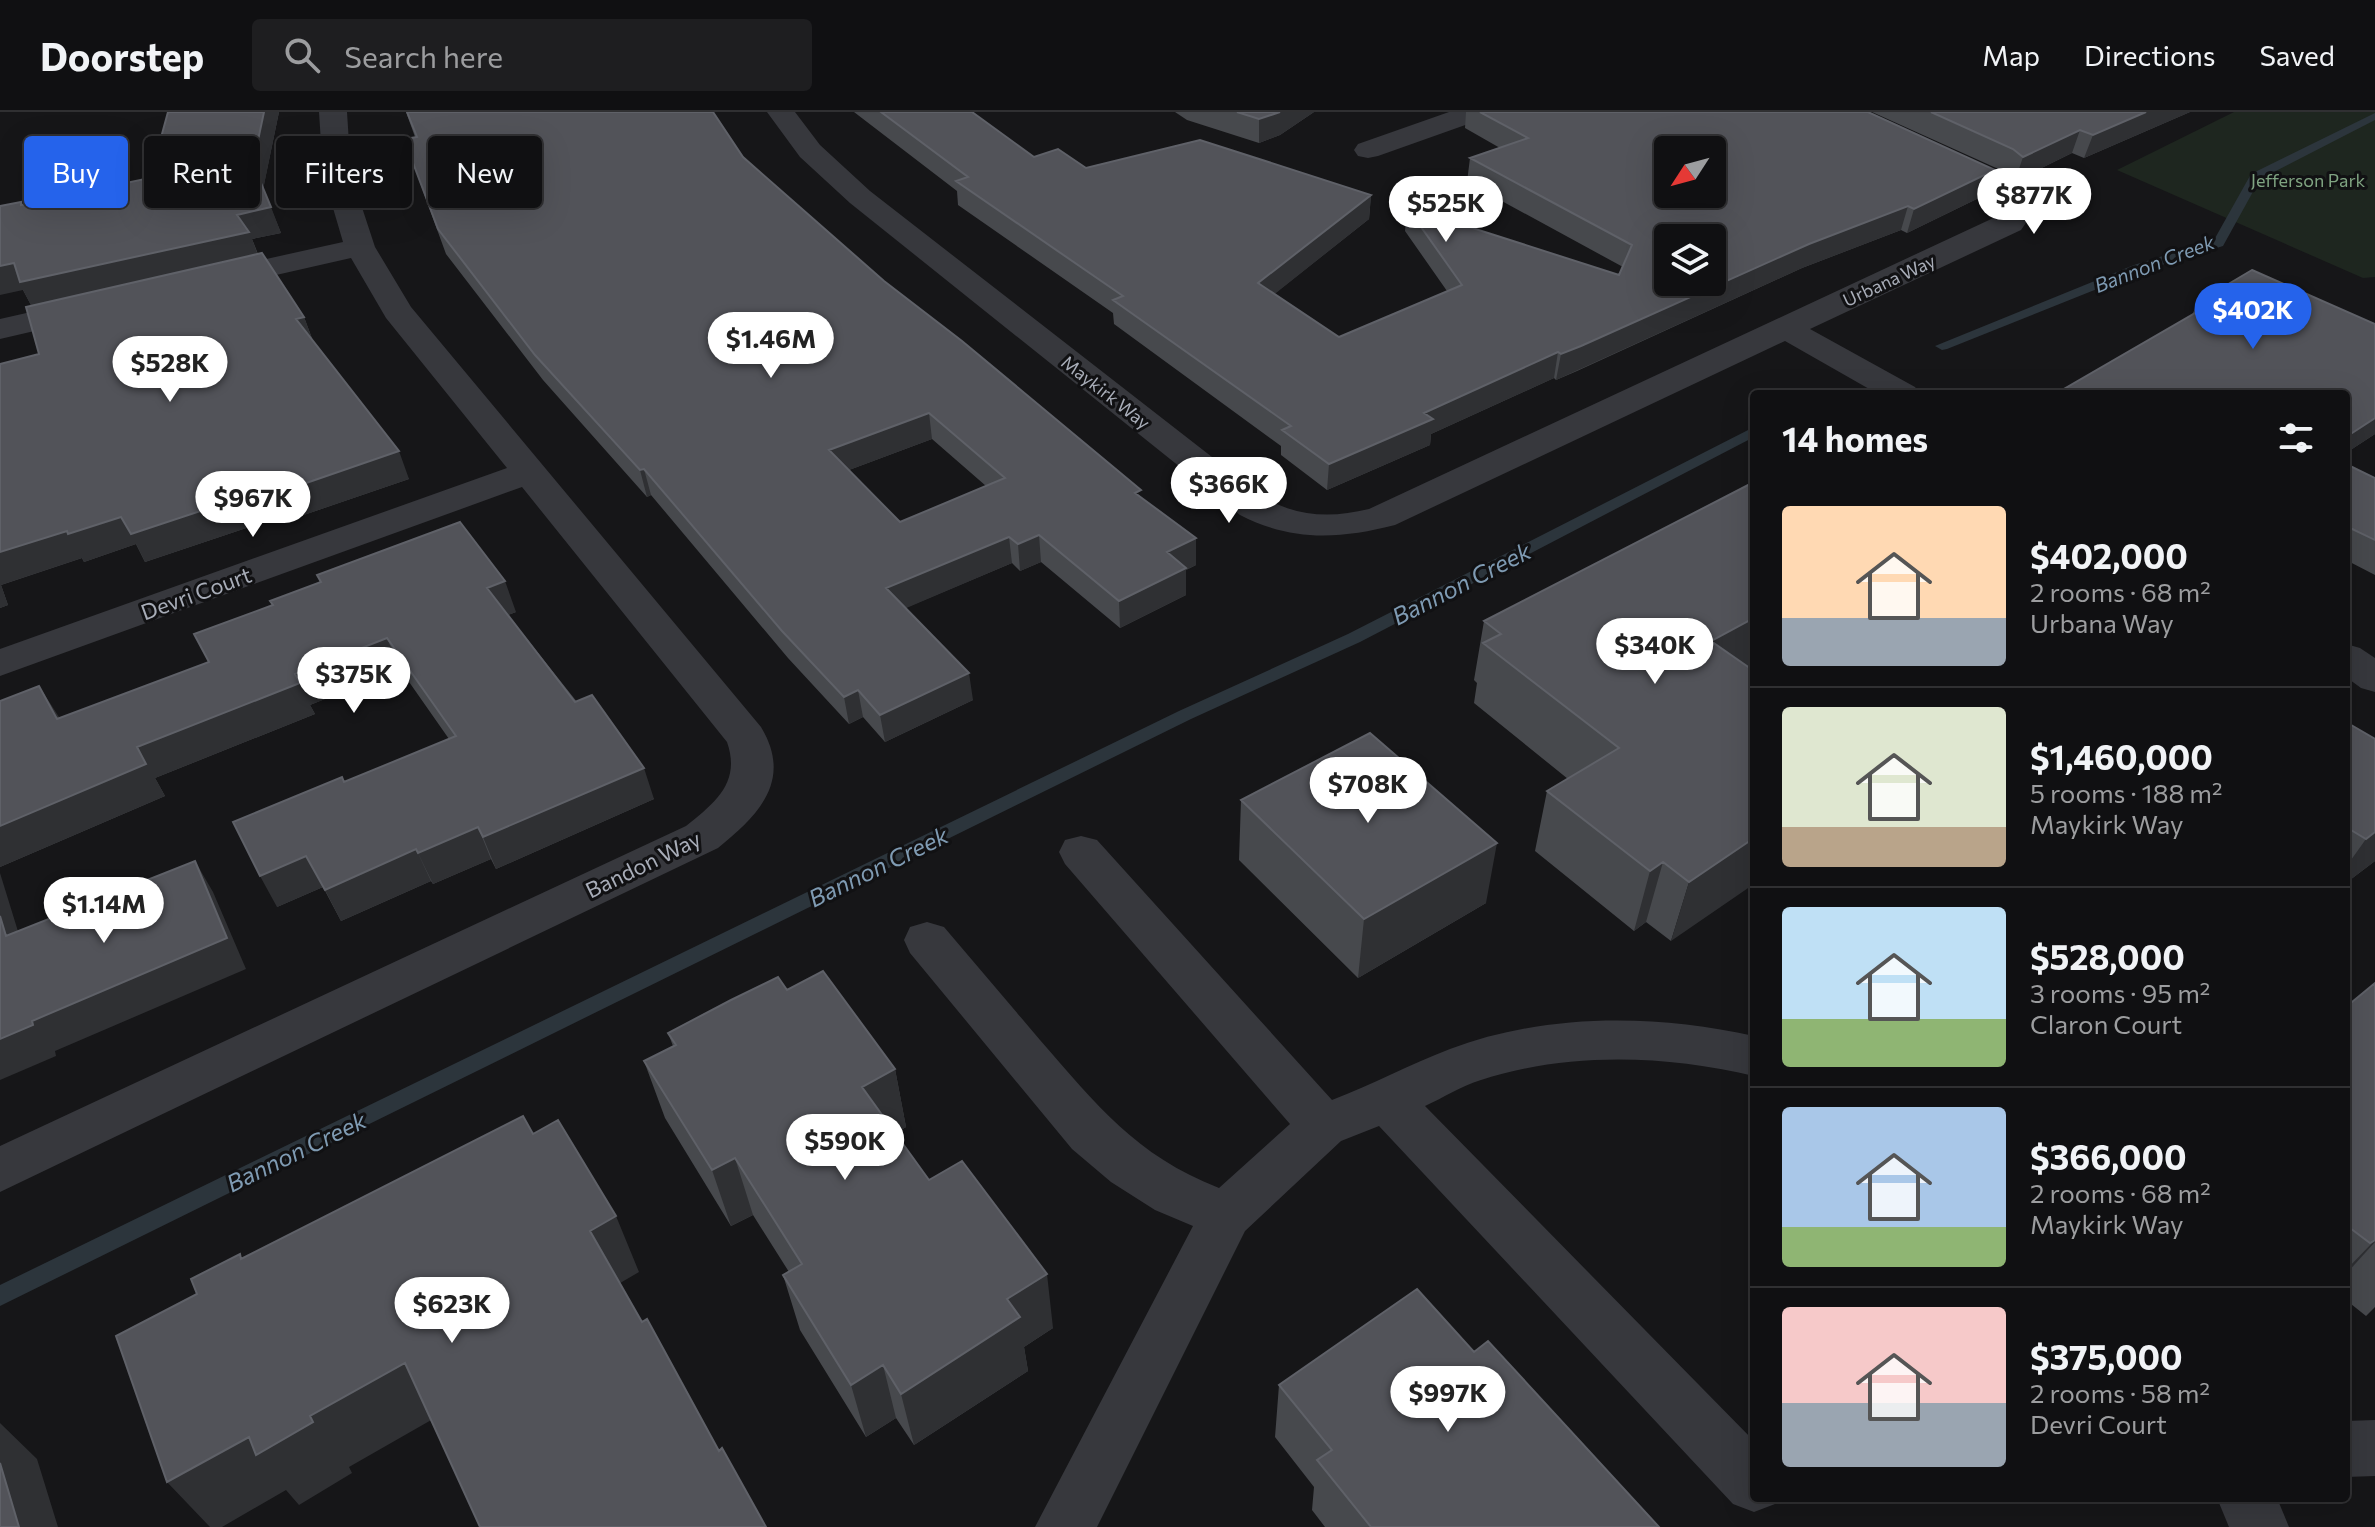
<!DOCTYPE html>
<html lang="en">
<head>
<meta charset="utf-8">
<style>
	:root { --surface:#101012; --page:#1e1e20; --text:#f1f3f6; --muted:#9c9d9f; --line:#303032; --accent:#2563eb }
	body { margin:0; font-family:Commissioner,sans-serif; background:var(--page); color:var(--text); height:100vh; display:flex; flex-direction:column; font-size:30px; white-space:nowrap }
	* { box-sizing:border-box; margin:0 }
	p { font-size:26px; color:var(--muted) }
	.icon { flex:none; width:44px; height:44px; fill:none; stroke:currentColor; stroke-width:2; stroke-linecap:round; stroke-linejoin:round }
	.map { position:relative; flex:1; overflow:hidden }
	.details { position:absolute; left:1750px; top:278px; width:600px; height:1112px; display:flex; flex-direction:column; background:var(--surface); border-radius:8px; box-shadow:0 8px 32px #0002,0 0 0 2px var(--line) }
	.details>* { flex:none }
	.hud { position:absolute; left:24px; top:24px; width:760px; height:72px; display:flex; gap:16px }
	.needle { width:52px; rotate:234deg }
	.controls { position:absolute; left:1654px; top:24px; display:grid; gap:16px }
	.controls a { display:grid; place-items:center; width:72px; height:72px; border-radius:8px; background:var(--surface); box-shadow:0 8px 32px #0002,0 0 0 2px var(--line); font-size:40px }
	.price { position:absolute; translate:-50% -68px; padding:0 18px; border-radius:28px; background:#fff; color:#222; font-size:26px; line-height:52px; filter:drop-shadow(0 2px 4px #0008) }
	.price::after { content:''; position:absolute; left:50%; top:48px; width:24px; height:18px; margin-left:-12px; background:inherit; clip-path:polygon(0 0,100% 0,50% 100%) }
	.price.current { background:var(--accent); color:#fff }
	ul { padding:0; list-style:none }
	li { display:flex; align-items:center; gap:24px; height:200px; padding:0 32px }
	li+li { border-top:2px solid var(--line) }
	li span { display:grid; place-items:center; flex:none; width:224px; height:160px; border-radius:8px; color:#555 }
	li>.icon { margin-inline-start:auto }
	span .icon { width:96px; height:96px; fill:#fffc; stroke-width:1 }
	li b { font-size:34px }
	h2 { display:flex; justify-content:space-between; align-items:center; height:96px; padding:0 32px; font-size:34px }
	.tag { padding:0 28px; border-radius:8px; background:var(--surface); box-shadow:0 8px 32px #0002,0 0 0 2px var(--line); font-size:28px; line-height:72px }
	.tag.current { background:var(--accent); color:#fff }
	header { display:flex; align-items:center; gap:48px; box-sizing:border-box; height:112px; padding:0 40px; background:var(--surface); border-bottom:2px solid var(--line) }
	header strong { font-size:38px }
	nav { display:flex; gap:44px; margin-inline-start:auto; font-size:28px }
	.search { width:560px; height:72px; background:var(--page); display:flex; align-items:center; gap:20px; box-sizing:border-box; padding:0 28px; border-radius:8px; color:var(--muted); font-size:30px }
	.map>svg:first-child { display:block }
	.green { fill:#1e261f }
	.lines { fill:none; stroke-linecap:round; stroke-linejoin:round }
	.stream { fill:#2c353c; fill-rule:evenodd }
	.minor { fill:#37383d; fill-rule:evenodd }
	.wall { fill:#47494d; fill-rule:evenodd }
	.shaded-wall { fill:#2f3033 }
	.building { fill:#525359; stroke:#5f6168; stroke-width:2; fill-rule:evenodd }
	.labels { text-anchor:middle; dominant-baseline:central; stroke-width:6; stroke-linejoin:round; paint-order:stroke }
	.far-park-label { font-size:18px; fill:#7fa381; stroke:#111113 }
	.far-street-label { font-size:18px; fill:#a8adb8; stroke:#111113 }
	.far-water-label { font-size:20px; font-style:italic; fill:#7f9bb3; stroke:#111113 }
	.street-label { font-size:22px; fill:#a8adb8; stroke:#111113 }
	.water-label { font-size:24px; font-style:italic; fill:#7f9bb3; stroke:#111113 }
</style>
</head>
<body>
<header>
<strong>Doorstep</strong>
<div class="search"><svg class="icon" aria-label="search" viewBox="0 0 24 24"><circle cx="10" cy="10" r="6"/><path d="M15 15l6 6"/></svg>Search here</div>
<nav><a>Map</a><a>Directions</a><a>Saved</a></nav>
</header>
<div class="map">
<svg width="2375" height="1415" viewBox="0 0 2375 1415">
	<rect width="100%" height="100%" fill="#161618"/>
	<path class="green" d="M2234 0H2375V165L2363 166 2117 58Z"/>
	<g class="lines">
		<path class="stream" d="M2375 1V8L2260 67 2223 134 2142 159 1947 237 1942 238 1935 234 2134 153 2214 128 2251 62Z
			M1754 315V325L1360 530 1191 607 0 1194V1173L1179 599 1348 522Z"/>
		<path class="minor" d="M319 0H347L351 62 375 135 411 195 761 615C793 668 759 703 718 736L0 1080V1034L686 714C716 690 741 670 727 630L522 375 0 564V537L507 356 386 206 351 146 214 177 203 175 198 168 203 161 343 130 323 62Z
			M767 0H795L820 33 870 79 1266 387C1300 405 1332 406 1369 397L2002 102 2000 89 1984 75 1832 6 1828 0H1865L2004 63 2024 80 2032 102 2021 118 1810 217 1915 275 1920 282H1878L1785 229 1395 413C1340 427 1292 430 1240 403L850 91 800 45Z
			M1449 0H1489L1485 6 1378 44 1368 46 1358 44 1354 38 1358 32Z
			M88 187 99 190 104 197 99 204 0 227V207Z
			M2346 532 2360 536 2375 546V580L2361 576 2346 565Z
			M1081 724 1097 728 1332 988C1372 973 1410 952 1450 937 1546 901 1655 902 1754 924V964C1665 943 1568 940 1481 968 1461 974 1443 986 1425 994L1754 1329V1386H1777L1775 1392 1754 1400 1733 1392 1379 1014 1341 1029 1245 1119 1097 1415H1035L1193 1114 1155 1098 1111 1070 1072 1037 910 841 904 828 910 815 927 810 944 815C976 853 1008 890 1040 928 1097 993 1135 1043 1219 1076L1290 1012 1065 752 1059 740 1065 728Z
			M2375 1308V1364L2346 1365V1309Z
			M2217 1386H2277L2289 1415H2229Z"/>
	</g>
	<path class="wall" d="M168 0H279L263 77 281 121 252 127 258 142 304 205 313 229 409 367 295 406 291 401 145 450 136 432 84 450 82 446 1 473 8 493 0 496V252L39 242 31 193 23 178V93L150 66Z
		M406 0H713L743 45 884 169 1141 385 1196 453 1186 458V483L1120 516 1041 450 1020 459 1012 451 905 496 973 588 885 630 863 605 849 612 788 546 651 383 647 385 543 268 446 142 404 27 415 25ZM932 327 986 374 900 410 849 358Z
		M854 0H972L1034 45 1086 56 1371 83 1369 107 1274 182 1339 225 1447 179 1405 119 1407 95 1619 163 1623 155 1467 70 1470 46 1500 36 1465 16 1466 0H1868L1995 58 1987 82 1907 121 1901 118 1802 156 1577 259 1556 268 1554 266 1431 322 1430 333 1327 378 1281 343V334L1114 212 1113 201 958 93 957 79Z
		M1175 0H1314L1280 23 1259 31 1187 8Z
		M1872 0H2190L2084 46 2072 41 2015 69 2005 60Z
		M2198 190 2375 212V322L2346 341V282H2062L2064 277 2192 203Z
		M2346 352 2375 366V463L2346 448Z
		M317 463 516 500 508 503 654 687 496 757 491 747 433 772 431 769 341 809 323 775 277 795 344 670 449 627 400 557 310 593 315 602 155 666 165 684 0 755V589L59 606 209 550 272 493 320 470Z
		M1484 509 1751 557 1754 559 1671 829 1646 810 1634 819 1535 739 1547 679 1568 667 1474 591 1477 571 1474 568Z
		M2346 610 2375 627V749L2346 771Z
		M1241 688 1486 791 1358 866 1239 748Z
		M2375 871V1195L2366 1204 2346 1188V895Z
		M787 878 895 957 906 1015 895 1022 929 1068 1053 1216 1024 1235 1028 1259 914 1333 896 1306 866 1325 800 1218 783 1163 789 1160 753 1103 731 1114 665 1006 644 949 673 934 668 921Z
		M1474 1240 1659 1415H1325L1312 1398 1314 1375 1275 1325 1279 1273Z"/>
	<path class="shaded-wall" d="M264 0H279L263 78 253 52Z
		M1280 0H1314L1280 23 1259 31V7Z
		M2146 0H2190L2084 46 2093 23Z
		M2080 18 2072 41 2015 69 2023 45Z
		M1995 58 1987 82 1907 121 1914 97Z
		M1371 83 1369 107 1257 196 1258 171Z
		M1908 94 1901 118 1802 156 1556 268 1561 242 1809 132Z
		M271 95 281 121 252 127 259 146 33 197 23 178 0 183V154Z
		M304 205 314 232 296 207Z
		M1558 240 1554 266 1431 322 1430 333 1327 378 1329 352 1424 301Z
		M929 301 932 327 833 364 829 338Z
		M2375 306V322L2346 341V325Z
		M399 339 409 367 295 406 283 379Z
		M644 357 651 383 647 385 640 358Z
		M279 373 291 401 145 450 136 432 84 450 82 446 1 473 8 493 0 496V440L67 419 121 405Z
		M1039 423 1041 450 1020 459 1018 432Z
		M1009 425 1012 451 890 503 886 476Z
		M1196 426V453L1186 458V483L1120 516 1119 489 1167 440Z
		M505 469 516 500 498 507 487 476Z
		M1754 506V555L1695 589 1711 529Z
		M387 526 400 557 310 593 315 602 155 666 165 684 0 755V714L137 635 295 562Z
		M969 561 973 588 885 630 880 603Z
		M39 574 59 605 77 639 57 607Z
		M858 578 863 605 849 612 844 585Z
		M644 656 654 687 496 757 483 725Z
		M478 715 491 747 433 772 418 741Z
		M2375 717V749L2346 771V755L2366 727Z
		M1754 726V772L1671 829 1689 770Z
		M1497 731 1486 791 1358 866 1364 807Z
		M416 737 431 769 341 809 325 778Z
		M306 744 323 775 277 795 260 764Z
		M195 749 213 780 246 857 55 939 56 944 0 968V927L32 909Z
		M1663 750 1646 810 1634 819 1650 759Z
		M0 761 29 855 6 824 0 804Z
		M895 957 906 1015 875 1033 862 975Z
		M735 1046 753 1103 731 1114 712 1058Z
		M616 1104 639 1160 615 1174 590 1119Z
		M2375 1128V1130L2346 1162V1158Z
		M1047 1162 1053 1216 1024 1235 1028 1259 914 1333 901 1282 1007 1187Z
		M405 1251 440 1303 349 1355 352 1361 299 1393 286 1378 222 1415H210L167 1370 249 1325 310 1304Z
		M883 1253 896 1306 866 1325 851 1273Z
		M0 1311 37 1347 58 1415H19L0 1358Z"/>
	<path class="building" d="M168 0H264L253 52 271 95 237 103 249 120 20 170 14 151 0 154V94L21 90V93L150 66Z
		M407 0H713L743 45 884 169 962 229 1141 378 1135 381 1196 426 1167 440 1186 456 1119 489 1039 423 1018 432 1009 425 886 476 969 561 880 603 858 578 844 585 782 519 644 357 640 358 535 243 438 117 404 27 417 25ZM929 301 1005 366 900 410 829 338Z
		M881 0H972L1034 45 1058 37 1086 56 1200 28 1371 83 1258 171 1339 225 1462 173 1407 95 1619 163 1632 133 1470 46 1528 26 1480 0H1868L1995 58 1914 97 1908 94 1809 132 1581 234 1561 242 1558 240 1424 301 1433 307 1329 352 1282 318 1291 314 1113 188 1123 184 956 69 968 65ZM1668 38H1712V82H1668ZM1668 126H1712V170H1668Z
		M1237 0H1280L1259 7Z
		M1931 0H2146L2093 23 2080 18 2023 45 2013 37Z
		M262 141 304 205 296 207 399 339 283 379 279 373 131 422 121 405 68 422 67 419 0 440V252L39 242 26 195Z
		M2252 158 2375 212V306L2346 325V282H2074L2064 277 2207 194 2198 190Z
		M2346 352 2375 366V428L2346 414Z
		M1754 370V506L1711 529 1754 559V726L1689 770 1663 750 1650 759 1547 679 1619 636 1483 531 1501 522 1484 509Z
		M460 410 505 469 487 476 575 590 592 583 644 656 483 725 478 715 418 741 416 737 325 778 306 744 260 764 233 710 342 665 344 670 456 624 387 526 295 562 300 571 137 635 146 652 0 714V589L39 574 57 607 209 550 194 522 273 493 270 489 321 470 317 463Z
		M2346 610 2375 627V720L2366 727 2346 715Z
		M1370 621 1497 731 1364 807 1241 688Z
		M195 749 227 826 32 909 33 913 0 927V804L6 824Z
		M823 859 895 957 862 975 929 1068 962 1049 1047 1162 1007 1187 1020 1205 901 1282 883 1253 851 1273 783 1163 802 1152 735 1046 712 1058 644 949 676 933 668 921 731 888 778 865 787 878Z
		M2375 871V1128L2370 1131 2346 1113V895Z
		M523 1004 533 1022 558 1008 616 1104 590 1119 642 1210 647 1207 719 1339 722 1336 766 1415H480L405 1251 310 1304 313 1310 256 1343 249 1325 167 1370 116 1224 197 1182 191 1167 240 1142 241 1147Z
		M1417 1177 1474 1240 1488 1229 1659 1415H1371L1317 1348 1332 1338 1279 1273Z
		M0 1351 19 1415H0Z"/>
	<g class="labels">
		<g class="far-park-label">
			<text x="2308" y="68">Jefferson Park</text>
		</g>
		<g class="far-street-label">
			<text transform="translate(1889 168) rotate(-25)">Urbana Way</text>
			<text transform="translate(1106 280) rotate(38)">Maykirk Way</text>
		</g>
		<g class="far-water-label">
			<text transform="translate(2154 151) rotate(-21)">Bannon Creek</text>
		</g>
		<g class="street-label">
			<text transform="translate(196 481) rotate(-20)">Devri Court</text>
			<text transform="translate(643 752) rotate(-26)">Bandon Way</text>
		</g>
		<g class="water-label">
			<text transform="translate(1461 471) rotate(-27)">Bannon Creek</text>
			<text transform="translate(878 754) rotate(-26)">Bannon Creek</text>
			<text transform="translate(296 1039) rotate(-26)">Bannon Creek</text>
		</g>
	</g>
</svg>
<div class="controls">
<a><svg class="needle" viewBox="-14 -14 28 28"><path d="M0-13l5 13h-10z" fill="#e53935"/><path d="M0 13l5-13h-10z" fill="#9c9d9f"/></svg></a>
<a><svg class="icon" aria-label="layers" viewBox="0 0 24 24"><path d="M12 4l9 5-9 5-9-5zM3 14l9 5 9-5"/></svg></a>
</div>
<b class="price" style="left:2034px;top:124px">$877K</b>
<b class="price" style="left:1446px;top:132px">$525K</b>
<b class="price current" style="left:2253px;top:239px">$402K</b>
<b class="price" style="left:771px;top:268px">$1.46M</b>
<b class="price" style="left:170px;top:292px">$528K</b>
<b class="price" style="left:1229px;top:413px">$366K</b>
<b class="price" style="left:253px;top:427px">$967K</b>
<b class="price" style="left:1655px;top:574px">$340K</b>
<b class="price" style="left:354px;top:603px">$375K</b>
<b class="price" style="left:1368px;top:713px">$708K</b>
<b class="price" style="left:104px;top:833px">$1.14M</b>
<b class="price" style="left:845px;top:1070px">$590K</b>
<b class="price" style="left:452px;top:1233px">$623K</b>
<b class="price" style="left:1448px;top:1322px">$997K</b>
<div class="hud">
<a class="tag current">Buy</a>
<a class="tag">Rent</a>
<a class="tag">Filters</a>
<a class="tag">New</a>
</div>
<section class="details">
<h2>14 homes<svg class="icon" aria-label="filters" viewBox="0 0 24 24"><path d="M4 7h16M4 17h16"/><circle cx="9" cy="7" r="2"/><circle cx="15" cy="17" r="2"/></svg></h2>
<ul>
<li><span style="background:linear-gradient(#ffd9b3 70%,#9aa5b1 0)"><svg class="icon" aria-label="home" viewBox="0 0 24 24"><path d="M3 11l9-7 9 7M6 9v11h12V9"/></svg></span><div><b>$402,000</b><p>2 rooms · 68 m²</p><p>Urbana Way</p></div></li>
<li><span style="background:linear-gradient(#dfe7d0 75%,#b9a48a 0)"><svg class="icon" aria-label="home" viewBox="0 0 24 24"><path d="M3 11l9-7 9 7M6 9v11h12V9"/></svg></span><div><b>$1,460,000</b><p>5 rooms · 188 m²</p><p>Maykirk Way</p></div></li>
<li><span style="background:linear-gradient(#bfe0f5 70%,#8fb573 0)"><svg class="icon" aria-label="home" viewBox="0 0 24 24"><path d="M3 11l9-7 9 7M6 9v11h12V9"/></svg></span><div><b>$528,000</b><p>3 rooms · 95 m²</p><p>Claron Court</p></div></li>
<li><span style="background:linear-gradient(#a9c7e8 75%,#8fb573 0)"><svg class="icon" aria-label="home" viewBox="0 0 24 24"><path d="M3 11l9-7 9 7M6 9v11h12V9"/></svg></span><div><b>$366,000</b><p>2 rooms · 68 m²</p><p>Maykirk Way</p></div></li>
<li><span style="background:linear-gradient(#f6c9c9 60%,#9aa5b1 0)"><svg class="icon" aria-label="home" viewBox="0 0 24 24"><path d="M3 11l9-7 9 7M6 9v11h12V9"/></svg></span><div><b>$375,000</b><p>2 rooms · 58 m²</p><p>Devri Court</p></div></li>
</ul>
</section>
</div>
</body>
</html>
